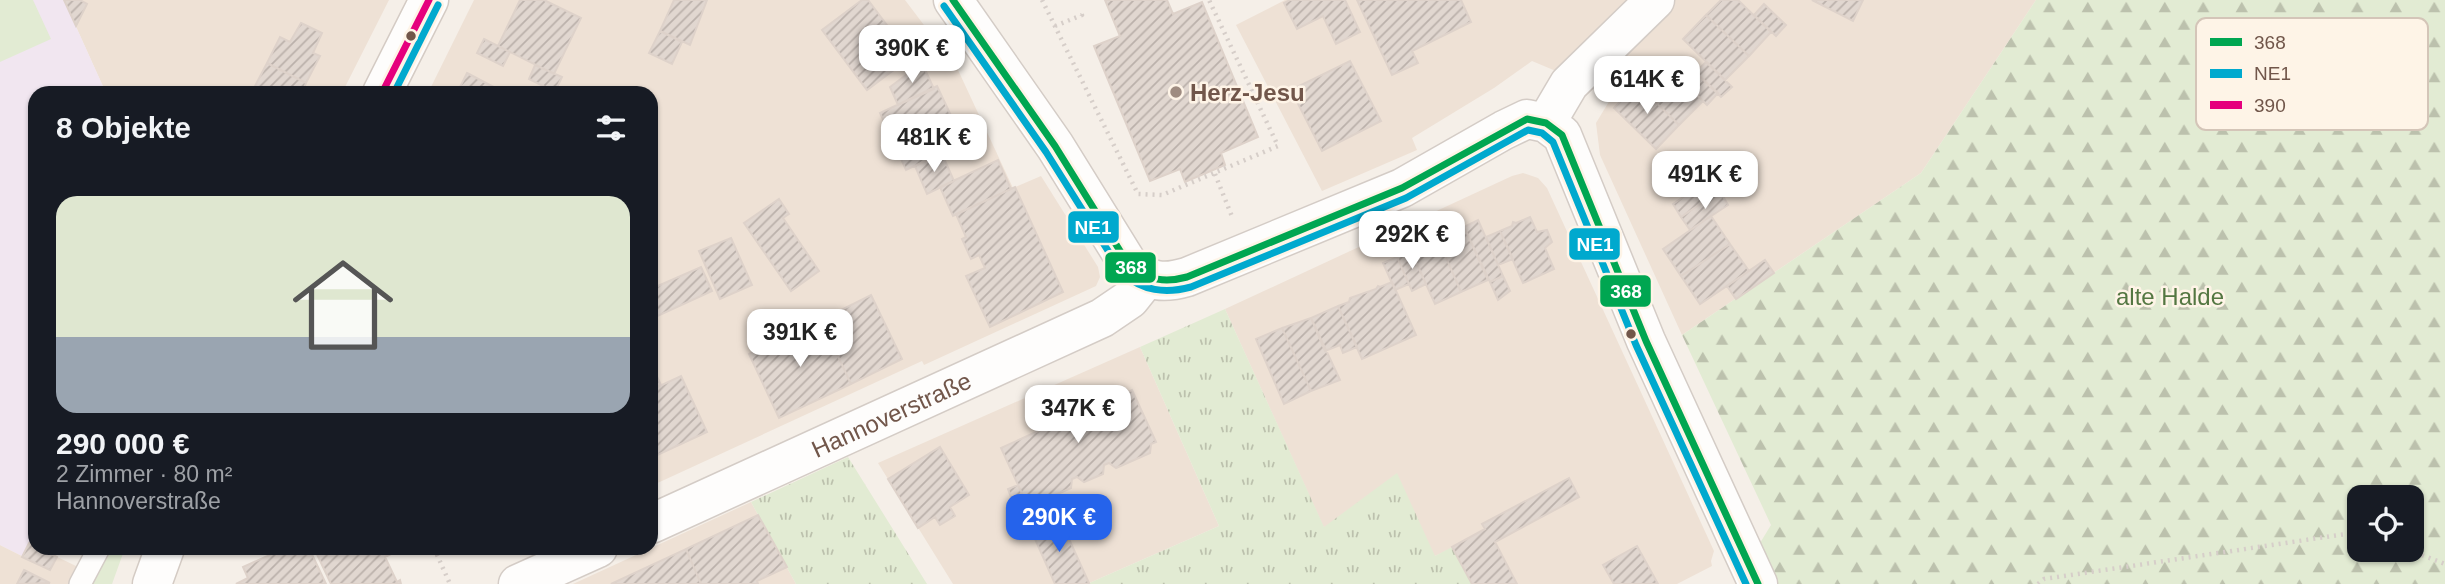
<!DOCTYPE html>
<html lang="de">
<head>
<meta charset="utf-8">
<style>
	:root { --surface:#171b24; --page:#20242c; --text:#f1f3f6; --muted:#9ea1a6; --accent:#2563eb }
	body { margin:0; font-family:Arial,sans-serif; background:var(--page); color:var(--text); height:100vh; display:flex; flex-direction:column; font-size:26px; white-space:nowrap }
	* { box-sizing:border-box; margin:0 }
	p { font-size:23px; color:var(--muted) }
	.icon { flex:none; width:38px; height:38px; fill:none; stroke:currentColor; stroke-width:2; stroke-linecap:round; stroke-linejoin:round }
	.map { position:relative; flex:1; overflow:hidden }
	.side { position:absolute; left:28px; top:86px; width:630px; height:469px; display:flex; flex-direction:column; background:var(--surface); border-radius:21px; box-shadow:0 2px 5px #0004 }
	.side>* { flex:none }
	.buttons { position:absolute; left:2347px; top:485px; display:grid; gap:14px }
	.buttons a { display:grid; place-items:center; width:77px; height:77px; border-radius:14px; background:var(--surface); box-shadow:0 2px 5px #0004; font-size:35px }
	.price { position:absolute; translate:-50% -60px; padding:0 16px; border-radius:14px; background:#fff; color:#222; font-size:23px; line-height:46px; filter:drop-shadow(0 2px 4px #0008) }
	.price::after { content:''; position:absolute; left:50%; top:42px; width:21px; height:16px; margin-left:-10px; background:inherit; clip-path:polygon(0 0,100% 0,50% 100%) }
	.price.active { background:var(--accent); color:#fff }
	ul { padding:0; list-style:none }
	li { display:grid; align-content:center; gap:14px; height:371px; padding:0 28px }
	li span { display:grid; place-items:center; height:217px; border-radius:21px; color:#555 }
	li>.icon { margin-inline-start:auto }
	span .icon { width:126px; height:126px; fill:#fffc; stroke-width:1 }
	li b { font-size:30px }
	h2 { display:flex; justify-content:space-between; align-items:center; height:84px; padding:0 28px; font-size:30px }
	.map>svg:first-child { display:block }
	.residential { fill:#eee1d5 }
	.education { fill:#f1e6f0 }
	.grass { fill:url(#grass-tufts) }
	.forest { fill:url(#forest-firs); fill-rule:evenodd }
	.garden { fill:#e2ebd3 }
	.building { fill:url(#building-hatch); stroke:#ded2ca; stroke-width:2 }
	.lines { fill:none; stroke-linecap:round; stroke-linejoin:round }
	.lane-casing { stroke:#d4ccc6; stroke-width:24 }
	.street-casing { stroke:#d4ccc6; stroke-width:41 }
	.secondary-casing { stroke:#d4cbc4; stroke-width:41 }
	.path { stroke:#d6cec9; stroke-width:4.5; stroke-dasharray:2 5; stroke-linecap:butt }
	.lane { stroke:#fefdfc; stroke-width:21 }
	.street { stroke:#fefdfc; stroke-width:38 }
	.secondary { stroke:#fefdfc; stroke-width:38 }
	.bus-1-casing { stroke:#fef4e7; stroke-width:12 }
	.bus-2-casing { stroke:#fef4e7; stroke-width:12 }
	.bus-3-casing { stroke:#fef4e7; stroke-width:12 }
	.bus-1 { stroke:#00a651; stroke-width:7 }
	.bus-2 { stroke:#00a9ce; stroke-width:7 }
	.bus-3 { stroke:#e5007d; stroke-width:7 }
	.bus-dot { fill:#71564a; stroke:#fef4e7; stroke-width:2.5 }
	.poi-dot { fill:#9f8c81; stroke:#fef4e7; stroke-width:2.5 }
	.labels { text-anchor:middle; dominant-baseline:central; stroke-width:5; stroke-linejoin:round; paint-order:stroke }
	.poi-label { font-size:24px; font-weight:bold; fill:#71564a; stroke:#fef4e7; text-anchor:start }
	.park-label { font-size:24px; fill:#547742; stroke:#fef4e7 }
	.street-label { font-size:24px; fill:#71564a; stroke:#fef4e7 }
	.key { fill:#fef4e7; stroke:#d4c5b8; stroke-width:2 }
	.key-label { font-size:19px; fill:#71564a }
	.line-badge { stroke:#fef4e7; stroke-width:2.5 }
	.badge-label { font-size:19px; text-anchor:middle; font-weight:bold; fill:#fff }
</style>
</head>
<body>
<div class="map">
<svg width="2445" height="584" viewBox="0 0 2445 584">
	<defs>
		<pattern id="grass-tufts" width="24" height="20" patternUnits="userSpaceOnUse" patternTransform="scale(1.75)"><rect width="24" height="20" fill="#e2ebd3"/><path d="M3 7l-1-3M5 7V3M7 7l1-3M15 17l-1-3M17 17v-4M19 17l1-3" fill="none" stroke="#bcc1ad"/></pattern>
		<pattern id="forest-firs" width="22" height="20" patternUnits="userSpaceOnUse" patternTransform="scale(1.75)"><rect width="22" height="20" fill="#e2ebd3"/><path d="M5 1l3.5 6h-7zM16 11l3.5 6h-7z" fill="#bcc1ad"/></pattern>
		<pattern id="building-hatch" width="6" height="6" patternUnits="userSpaceOnUse" patternTransform="scale(1.75)"><rect width="6" height="6" fill="#e1d7d0"/><path d="M-1 1l2-2M0 6l6-6M5 7l2-2" fill="none" stroke="#bbb1ab"/></pattern>
	</defs>
	<rect width="100%" height="100%" fill="#f5efe8"/>
	<path class="residential" d="M64 0H389L342 93H106Z
		M474 0H905L958 70 1013 188 1041 176 1098 267 1100 277 1096 286 924 365 922 361 651 486V93H428Z
		M1285 0H2036L1921 173 1682 335 1600 155 1596 123 1613 95 1532 61 1494 88 1412 138 1417 150 1322 191 1236 25Z
		M1523 173 1538 178 1547 188 1714 551 1711 561 1712 566 1677 584H1472L1452 548 1435 556 1324 528 1225 309 1512 176Z
		M1140 347 1219 526 1087 584H953L878 463Z
		M751 502 796 584H573Z
		M29 543 35 548H39L80 568 71 584H0V545L22 556Z"/>
	<path class="education" d="M0 0H64L106 93H35V546L29 543 22 556 0 545Z"/>
	<path class="grass" d="M1225 309 1324 527 1397 473 1435 556 1452 547 1472 584H1087L1219 526 1140 347Z
		M848 457 927 584H796L751 502Z
		M111 548H125L112 584H92Z"/>
	<path class="forest" d="M2036 0H2445V584H1777L1760 543 1771 525 1682 335 1921 173ZM2359 497H2412V550H2359Z"/>
	<path class="garden" d="M0 0H33L51 39 0 62Z"/>
	<path class="building" d="M64 0H80L87 4 76 26Z
		M520 0H544L581 18 554 74 498 46Z
		M674 0H707L690 45 660 31Z
		M862 0H868L911 57 867 90 822 30Z
		M1105 0H1167L1173 14 1202 2 1258 137 1221 153 1225 165 1185 182 1180 169 1150 181 1094 46 1120 36Z
		M1290 0H1345L1360 32 1336 44 1323 16 1297 29 1284 3Z
		M1357 0H1461L1471 22 1412 51 1418 63 1392 75Z
		M1721 0H1738L1771 32 1749 56 1706 15Z
		M1812 0H1863L1853 21Z
		M1764 4 1786 25 1776 36 1754 15Z
		M1706 15 1749 56 1725 80 1683 39Z
		M301 23 322 33 313 53 320 56 306 83 267 63 280 37 290 42Z
		M660 31 682 42 672 64 649 53Z
		M484 39 510 52 503 66 477 53Z
		M1660 60 1703 101 1679 125 1637 84Z
		M1350 61 1381 121 1322 151 1291 90Z
		M1706 62 1732 87 1721 97 1695 72Z
		M267 63 306 83 302 93H265L254 88Z
		M922 63 934 89 898 105 890 87Z
		M535 65 562 77 555 92 529 79Z
		M1695 72 1718 93 1707 105 1685 83Z
		M467 73 505 93H457Z
		M1637 84 1679 125 1656 149 1614 108Z
		M937 86 964 143 906 170 880 113Z
		M942 154 954 181 927 194 915 166Z
		M998 160 1011 189 953 216 940 187Z
		M1015 187 1063 292 990 327 966 276 985 268 979 255 971 259 962 239 966 237 956 214Z
		M1698 187 1706 200 1681 217 1673 204Z
		M1720 191 1728 205 1690 230 1681 217Z
		M779 199 789 214 783 218 819 271 791 291 744 223Z
		M1711 216 1730 244 1681 276 1663 249Z
		M1530 217 1537 232 1547 230 1552 242 1545 248 1554 269 1523 283 1500 231 1512 226 1513 222 1516 223Z
		M1478 220 1503 276 1490 282 1464 227Z
		M1464 227 1488 280 1461 292 1438 239 1447 235 1448 230 1454 231Z
		M1500 231 1513 259 1498 265 1486 237Z
		M731 238 752 285 720 299 699 251Z
		M1438 239 1461 292 1435 304 1411 251 1422 246 1423 243 1427 244Z
		M1730 244 1749 271 1700 304 1681 276Z
		M1411 251 1426 284 1412 291 1397 257Z
		M1397 257 1409 284 1395 290 1383 263Z
		M1765 260 1774 273 1736 299 1727 286Z
		M701 267 712 291 651 319V289Z
		M1503 276 1510 291 1498 300 1490 282Z
		M1392 282 1416 335 1362 359 1338 306 1349 302 1350 298 1376 289 1378 286 1380 287Z
		M871 295 902 359 851 384 821 320Z
		M1338 306 1357 347 1343 353 1340 345 1325 351 1311 318Z
		M1311 318 1340 380 1311 391 1282 328Z
		M821 320 851 384 779 418 749 354Z
		M1282 328 1311 391 1284 404 1256 339Z
		M651 364 661 385 651 390Z
		M681 376 707 432 651 458V390Z
		M1132 390 1156 442 1151 444 1150 453 1116 468 1109 463 1104 465 1103 474 1084 482 1077 477 1072 479 1071 488 1037 503 1030 498 1025 500 1001 448 1047 427 1037 404 1063 393 1073 416Z
		M940 447 969 495 950 507 955 516 940 525 935 517 918 528 888 479Z
		M1569 478 1579 497 1495 542 1517 584H1472L1452 547 1485 529 1482 524Z
		M1018 485 1025 500 1014 505 1008 489Z
		M758 515 787 567 757 581 758 584H701L686 549Z
		M1059 517 1089 583 1087 584H1055L1031 530Z
		M29 543 57 557 50 570 22 557Z
		M1637 546 1658 584H1614L1603 565Z
		M285 548H309L326 584H236L248 578 243 567Z
		M314 548H388L391 554 385 557 397 582 400 580 401 584H331Z
		M686 549 701 584H611Z
		M24 570 50 583 17 584Z"/>
	<g class="lines">
		<defs>
			<path id="lane" d="M80 584 99 548"/>
			<g id="street">
				<path d="M953 0 1055 146 1130 267C1151 282 1163 284 1187 277L1402 188 1504 130 1527 119 1546 123 1562 135 1646 341 1758 584"/>
				<path d="M1546 123 1569 84 1655 0"/>
				<path id="s1" d="M651 524 1102 318 1130 299 1146 279"/>
				<path d="M518 584 598 548"/>
			</g>
			<path id="secondary" d="M382 93 429 0
				M152 584 165 548"/>
		</defs>
		<use href="#lane" class="lane-casing"/>
		<use href="#street" class="street-casing"/>
		<use href="#secondary" class="secondary-casing"/>
		<path class="path" d="M1042 0 1138 194 1162 195 1278 146 1209 0
			M1055 26 1082 15 1080 10
			M1215 174 1233 219
			M434 548 450 584
			M2409 550 2445 564
			M2038 584 2044 579 2359 532"/>
		<use href="#lane" class="lane"/>
		<use href="#street" class="street"/>
		<use href="#secondary" class="secondary"/>
		<defs>
			<path id="bus-1" d="M953 0 1055 146 1130 267C1149 280 1165 283 1187 277L1402 188 1527 119 1546 123 1562 135 1646 341 1758 584"/>
			<path id="bus-2" d="M944 6 1046 152 1122 273C1143 291 1165 294 1191 287L1406 198 1528 130 1542 133 1553 142 1636 345 1746 584
				M394 93 438 5"/>
			<path id="bus-3" d="M382 93 429 0"/>
		</defs>
		<use href="#bus-1" class="bus-1-casing"/>
		<use href="#bus-2" class="bus-2-casing"/>
		<use href="#bus-3" class="bus-3-casing"/>
		<use href="#bus-1" class="bus-1"/>
		<use href="#bus-2" class="bus-2"/>
		<use href="#bus-3" class="bus-3"/>
	</g>
	<g class="bus-dot">
		<circle cx="411" cy="36" r="6"/>
		<circle cx="1631" cy="334" r="6"/>
	</g>
	<circle class="poi-dot" cx="1176" cy="92" r="7"/>
	<g class="labels">
		<g class="poi-label">
			<text x="1190" y="92">Herz-Jesu</text>
		</g>
		<g class="park-label">
			<text x="2170" y="296">alte Halde</text>
		</g>
		<g class="street-label">
			<text stroke="none"><textPath href="#s1" startOffset="264">Hannoverstraße</textPath></text>
		</g>
	</g>
	<rect x="2196" y="18" width="232" height="112" rx="10" class="key"/>
	<rect x="2210" y="38" width="32" height="8" fill="#00a651"/>
	<rect x="2210" y="69" width="32" height="9" fill="#00a9ce"/>
	<rect x="2210" y="101" width="32" height="8" fill="#e5007d"/>
	<g class="key-label">
		<text x="2254" y="49">368</text>
		<text x="2254" y="80">NE1</text>
		<text x="2254" y="112">390</text>
	</g>
	<g class="line-badge">
		<rect x="1067" y="210" width="53" height="34" rx="7" fill="#00a9ce"/>
		<rect x="1568" y="227" width="53" height="34" rx="7" fill="#00a9ce"/>
		<rect x="1104" y="251" width="53" height="33" rx="7" fill="#00a651"/>
		<rect x="1599" y="274" width="53" height="34" rx="7" fill="#00a651"/>
	</g>
	<g class="badge-label">
		<text x="1093" y="234">NE1</text>
		<text x="1595" y="251">NE1</text>
		<text x="1131" y="274">368</text>
		<text x="1626" y="298">368</text>
	</g>
</svg>
<div class="buttons">
<a><svg class="icon" aria-label="locate" viewBox="0 0 24 24"><circle cx="12" cy="12" r="6"/><path d="M12 2v4M12 18v4M2 12h4M18 12h4"/></svg></a>
</div>
<b class="price" style="left:912px;top:85px">390K €</b>
<b class="price" style="left:1647px;top:116px">614K €</b>
<b class="price" style="left:934px;top:174px">481K €</b>
<b class="price" style="left:1705px;top:211px">491K €</b>
<b class="price" style="left:1412px;top:271px">292K €</b>
<b class="price" style="left:800px;top:369px">391K €</b>
<b class="price" style="left:1078px;top:445px">347K €</b>
<b class="price active" style="left:1059px;top:554px">290K €</b>
<section class="side">
<h2>8 Objekte<svg class="icon" aria-label="filters" viewBox="0 0 24 24"><path d="M4 7h16M4 17h16"/><circle cx="9" cy="7" r="2"/><circle cx="15" cy="17" r="2"/></svg></h2>
<ul>
<li><span style="background:linear-gradient(#dfe7d0 65%,#9aa5b1 0)"><svg class="icon" aria-label="home" viewBox="0 0 24 24"><path d="M3 11l9-7 9 7M6 9v11h12V9"/></svg></span><div><b>290 000 €</b><p>2 Zimmer · 80 m²</p><p>Hannoverstraße</p></div></li>
</ul>
</section>
</div>
</body>
</html>
